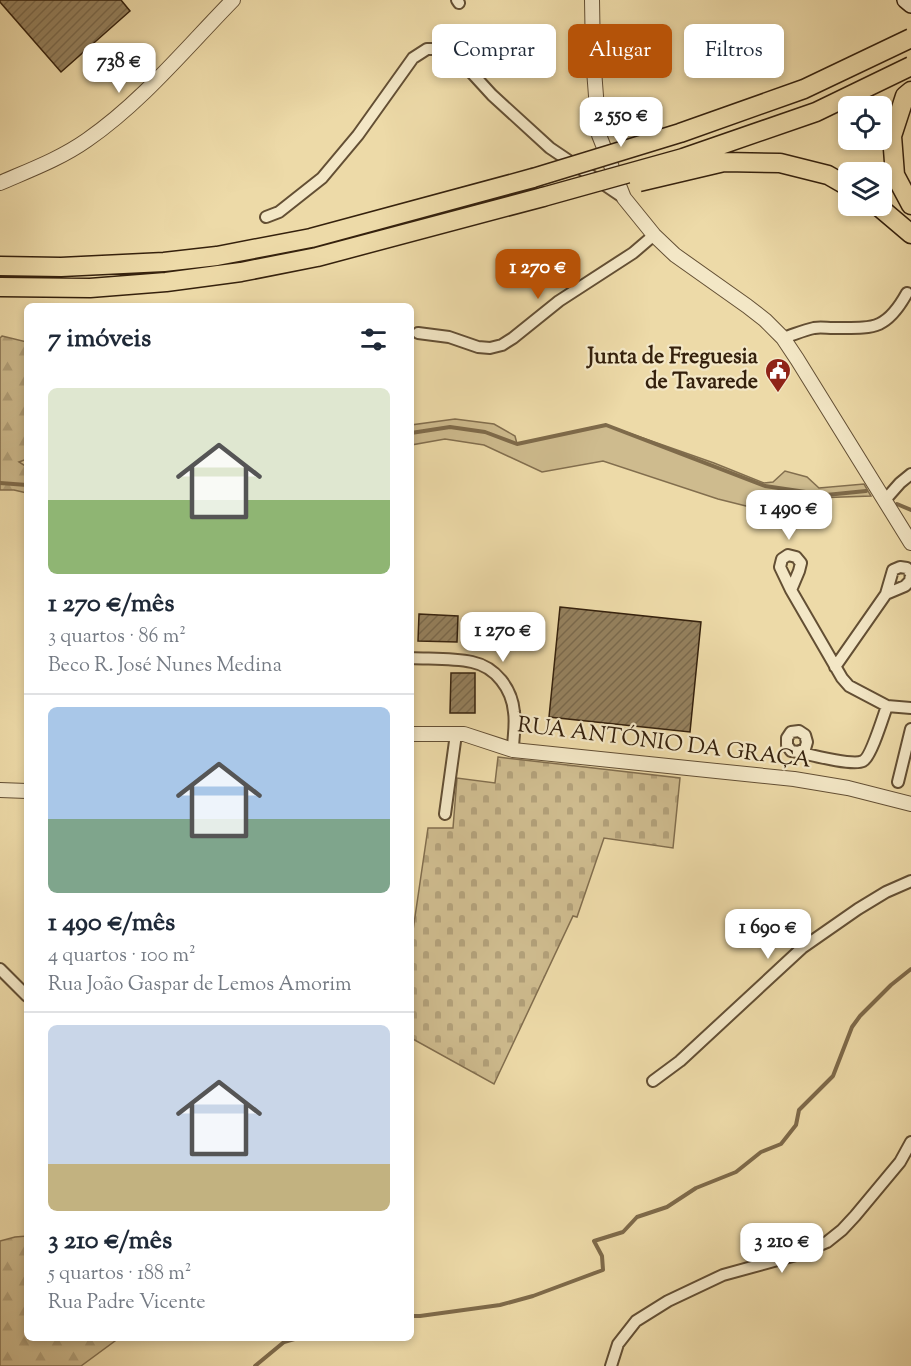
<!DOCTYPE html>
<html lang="pt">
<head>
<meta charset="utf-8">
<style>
	:root { --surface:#fff; --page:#f2f2f3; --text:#1f2937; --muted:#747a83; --line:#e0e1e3; --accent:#b45309 }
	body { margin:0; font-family:"Sorts Mill Goudy",serif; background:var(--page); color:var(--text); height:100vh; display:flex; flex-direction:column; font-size:22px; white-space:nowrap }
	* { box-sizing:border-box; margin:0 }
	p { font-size:20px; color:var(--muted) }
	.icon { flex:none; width:33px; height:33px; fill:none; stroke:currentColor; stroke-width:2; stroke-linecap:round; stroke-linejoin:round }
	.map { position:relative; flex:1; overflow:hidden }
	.sheet { position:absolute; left:24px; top:303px; width:390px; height:1038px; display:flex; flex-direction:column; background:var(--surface); border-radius:9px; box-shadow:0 3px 9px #0003 }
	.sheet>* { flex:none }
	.banner { position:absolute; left:432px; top:24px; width:388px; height:54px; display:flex; gap:12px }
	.controls { position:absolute; left:838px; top:96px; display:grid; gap:12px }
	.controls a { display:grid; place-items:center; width:54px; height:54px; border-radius:9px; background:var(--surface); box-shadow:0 3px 9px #0003; font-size:30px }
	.price { position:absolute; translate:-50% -51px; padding:0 14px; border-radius:12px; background:#fff; color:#222; font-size:20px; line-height:39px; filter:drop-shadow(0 2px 3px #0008) }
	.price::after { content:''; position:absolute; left:50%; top:36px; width:18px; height:14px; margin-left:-9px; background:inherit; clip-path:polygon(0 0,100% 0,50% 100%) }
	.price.selected { background:var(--accent); color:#fff }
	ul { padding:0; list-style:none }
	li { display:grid; align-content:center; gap:12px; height:318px; padding:0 24px }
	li+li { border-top:2px solid var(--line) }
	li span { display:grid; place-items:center; height:186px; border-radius:9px; color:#555 }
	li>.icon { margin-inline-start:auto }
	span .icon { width:108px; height:108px; fill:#fffc; stroke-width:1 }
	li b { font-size:26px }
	h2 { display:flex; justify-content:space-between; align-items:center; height:72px; padding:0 24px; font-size:26px }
	.pill { padding:0 21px; border-radius:9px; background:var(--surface); box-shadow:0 3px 9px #0003; font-size:21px; line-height:54px }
	.pill.selected { background:var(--accent); color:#fff }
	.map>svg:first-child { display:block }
	.grass { fill:#cebb8e; stroke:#826e4e; stroke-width:1.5 }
	.forest { fill:url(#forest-firs); stroke:#826e4e; stroke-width:1.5 }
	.cemetery { fill:url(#cemetery-stones); stroke:#826e4e; stroke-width:1.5 }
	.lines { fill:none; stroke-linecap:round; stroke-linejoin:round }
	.stream { stroke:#7e6a4a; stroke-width:4 }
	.building { fill:url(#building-hatch); stroke:#35210d; stroke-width:1.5 }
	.minor-casing { stroke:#634f34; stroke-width:14 }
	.tertiary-casing { stroke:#634f34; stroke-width:16 }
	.secondary-casing { stroke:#35210d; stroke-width:18 }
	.primary-casing { stroke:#35210d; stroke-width:21 }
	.minor { stroke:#f3e7c6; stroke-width:10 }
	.tertiary { stroke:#f3e7c6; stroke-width:14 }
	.secondary { stroke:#f3e7c6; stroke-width:15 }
	.primary { stroke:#eddaa8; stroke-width:18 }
	.primary-bridge-casing { stroke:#35210d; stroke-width:21; stroke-linecap:butt }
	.primary-bridge { stroke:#eddaa8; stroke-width:18 }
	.labels { text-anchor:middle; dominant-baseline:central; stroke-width:4.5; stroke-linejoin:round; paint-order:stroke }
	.poi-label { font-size:22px; font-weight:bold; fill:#35210d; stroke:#f3e7c6; text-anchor:end }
	.street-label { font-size:22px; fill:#35210d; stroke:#f3e7c6 }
</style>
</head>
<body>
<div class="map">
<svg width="911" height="1366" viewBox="0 0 911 1366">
	<defs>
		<pattern id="forest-firs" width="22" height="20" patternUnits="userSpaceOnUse" patternTransform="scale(1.5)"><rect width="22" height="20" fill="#cebb8e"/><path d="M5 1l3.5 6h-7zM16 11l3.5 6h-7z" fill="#b2a079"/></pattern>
		<pattern id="cemetery-stones" width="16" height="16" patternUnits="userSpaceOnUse" patternTransform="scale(1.5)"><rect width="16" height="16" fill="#cebb8e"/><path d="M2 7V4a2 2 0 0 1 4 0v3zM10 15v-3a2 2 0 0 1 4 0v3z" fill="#b2a079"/></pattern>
		<pattern id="building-hatch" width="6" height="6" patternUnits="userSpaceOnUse" patternTransform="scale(1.5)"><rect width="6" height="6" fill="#95815e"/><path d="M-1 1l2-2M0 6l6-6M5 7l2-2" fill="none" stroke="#7a694c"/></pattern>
	</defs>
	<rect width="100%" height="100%" fill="#eddaa8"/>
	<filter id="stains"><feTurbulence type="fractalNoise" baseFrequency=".00333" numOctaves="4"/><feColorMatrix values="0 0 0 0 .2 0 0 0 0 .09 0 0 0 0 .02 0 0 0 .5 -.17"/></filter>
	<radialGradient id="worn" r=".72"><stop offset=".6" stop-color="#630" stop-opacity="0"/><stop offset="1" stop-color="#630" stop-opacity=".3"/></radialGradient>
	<path class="grass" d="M455 419 494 424 515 436 517 444 606 425 714 463 764 483 773 482 785 471 807 477 819 488 864 484 871 496 814 498 813 514 762 510 718 499 603 461 542 472 484 445 445 439 411 445V425Z"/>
	<path class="forest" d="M2 336 27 342V459L19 462 27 467V493L14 490H0V338Z
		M27 1236V1338H119L81 1366H0V1241L15 1237Z"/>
	<path class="cemetery" d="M498 757 680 778 673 848 604 838 577 917 573 916 494 1084 411 1038V944L428 828H453L457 778 495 783Z"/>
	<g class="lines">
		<path class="stream" d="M411 433 450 427 485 432 517 444 606 425 765 486 826 495 866 491
			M0 483 27 485
			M897 504 911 510
			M411 1316H420L500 1305 533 1296 603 1270 602 1256 594 1241 623 1232 637 1217 667 1207 696 1188 736 1172 761 1152 781 1144 796 1125 799 1110 833 1076 852 1027 860 1016 891 985 911 969
			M255 1366 284 1342 298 1338"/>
	</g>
	<path class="building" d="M0 0H121L130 11 61 72 0 2Z
		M560 607 701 622 690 732 549 717Z
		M419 614 458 616 457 642 418 641Z
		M451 673H475V713H450Z"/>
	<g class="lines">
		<defs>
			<path id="minor" d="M457 0 459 3
				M266 217 279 212 322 178 358 135 413 58 427 49H443L460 60 492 95 550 148 624 198
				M418 333 449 337 478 347 490 348 502 345 513 338 559 301 633 253 654 235
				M783 338C793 335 804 330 814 328 820 327 827 328 833 328 873 328 886 331 907 293
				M885 500 900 483 911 474
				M791 590 799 571 801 563 796 557 788 555 782 559 780 567 791 590 842 678 849 686 887 706 911 708
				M411 658C431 659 453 658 472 662 496 667 512 689 514 712 516 724 513 738 513 750
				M835 667 886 594 893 570 900 567 907 568 911 574 910 581 905 586 886 594
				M798 752 805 749 807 742 805 735 799 731 791 732 787 738V745L791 751 798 752C811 755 853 766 863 761 871 757 883 717 887 706
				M898 782 911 729
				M445 814 456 734
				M0 969 27 996
				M653 1081 680 1061 802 948 858 909 886 892 911 881
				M611 1366 618 1344 636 1321 668 1301 723 1275 796 1255 827 1242 842 1230 855 1216 900 1162 911 1142"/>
			<path id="tertiary" d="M592 0 593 57 599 135 624 198 654 235 675 255 747 306 765 320 783 338 797 359 911 543
				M0 183C30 170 60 159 87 140 142 102 186 48 233 0
				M411 734H464L513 750 794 779 848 788 911 804
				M0 790 27 791"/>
			<path id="secondary" d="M905 0 911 5"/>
			<path id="primary" d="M911 91 905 96 892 136 895 175 911 205
				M878 206 911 234
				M0 266 61 267 164 262 217 256 311 238 533 178
				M0 287 90 288 166 282 241 272 317 257 543 197"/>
		</defs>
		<use href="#minor" class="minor-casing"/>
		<use href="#tertiary" class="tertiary-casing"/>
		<use href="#secondary" class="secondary-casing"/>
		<use href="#primary" class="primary-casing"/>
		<use href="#minor" class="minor"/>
		<use href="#tertiary" class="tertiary"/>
		<use href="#secondary" class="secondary"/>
		<use href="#primary" class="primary"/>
		<defs>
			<path id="primary-bridge" d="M533 178 680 133 804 89 911 38
				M639 182 724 162 780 163 828 175 849 187
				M543 197 683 158 816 112 911 66"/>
		</defs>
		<use href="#primary-bridge" class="primary-bridge-casing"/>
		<use href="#primary-bridge" class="primary-bridge"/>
	</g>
	<defs>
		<symbol id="civic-pin" viewBox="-11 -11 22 30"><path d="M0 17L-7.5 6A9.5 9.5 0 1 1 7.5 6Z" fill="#8f2418" stroke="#f3e7c6"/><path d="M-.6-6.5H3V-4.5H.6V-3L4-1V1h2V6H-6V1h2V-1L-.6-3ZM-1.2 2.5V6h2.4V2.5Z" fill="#fff"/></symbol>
	</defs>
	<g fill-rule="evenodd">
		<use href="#civic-pin" x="763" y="356" width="30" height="40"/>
	</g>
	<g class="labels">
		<g class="poi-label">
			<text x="758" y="358">Junta de Freguesia<tspan x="758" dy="25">de Tavarede</tspan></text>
		</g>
		<g class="street-label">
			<text transform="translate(664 744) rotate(7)">RUA ANTÓNIO DA GRAÇA</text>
		</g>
	</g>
	<rect width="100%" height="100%" filter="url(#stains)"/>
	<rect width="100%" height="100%" fill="url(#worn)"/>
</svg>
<div class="controls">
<a><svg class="icon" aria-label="locate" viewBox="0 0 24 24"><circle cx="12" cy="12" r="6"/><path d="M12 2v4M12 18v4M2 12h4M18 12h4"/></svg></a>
<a><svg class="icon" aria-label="layers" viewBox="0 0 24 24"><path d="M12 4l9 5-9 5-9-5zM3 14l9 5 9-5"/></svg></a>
</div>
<b class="price" style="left:119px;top:94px">738 €</b>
<b class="price" style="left:621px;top:148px">2 550 €</b>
<b class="price selected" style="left:538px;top:300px">1 270 €</b>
<b class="price" style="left:789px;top:541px">1 490 €</b>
<b class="price" style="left:503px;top:663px">1 270 €</b>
<b class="price" style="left:768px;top:960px">1 690 €</b>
<b class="price" style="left:782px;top:1274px">3 210 €</b>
<div class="banner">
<a class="pill">Comprar</a>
<a class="pill selected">Alugar</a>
<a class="pill">Filtros</a>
</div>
<section class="sheet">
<h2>7 imóveis<svg class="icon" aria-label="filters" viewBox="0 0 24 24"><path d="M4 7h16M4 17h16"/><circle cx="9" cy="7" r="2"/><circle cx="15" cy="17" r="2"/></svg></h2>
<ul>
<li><span style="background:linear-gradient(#dfe7d0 60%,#8fb573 0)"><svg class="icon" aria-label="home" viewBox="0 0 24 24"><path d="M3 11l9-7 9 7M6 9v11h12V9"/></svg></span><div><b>1 270 €/mês</b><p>3 quartos · 86 m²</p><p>Beco R. José Nunes Medina</p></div></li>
<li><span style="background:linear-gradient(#a9c7e8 60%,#7fa58c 0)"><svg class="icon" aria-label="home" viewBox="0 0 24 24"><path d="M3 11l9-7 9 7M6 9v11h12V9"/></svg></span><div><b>1 490 €/mês</b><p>4 quartos · 100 m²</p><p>Rua João Gaspar de Lemos Amorim</p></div></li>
<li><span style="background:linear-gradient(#c9d6e8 75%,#c2b280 0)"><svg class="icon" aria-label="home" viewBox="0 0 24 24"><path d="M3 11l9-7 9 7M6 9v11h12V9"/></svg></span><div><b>3 210 €/mês</b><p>5 quartos · 188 m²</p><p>Rua Padre Vicente</p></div></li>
</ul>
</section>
</div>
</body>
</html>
